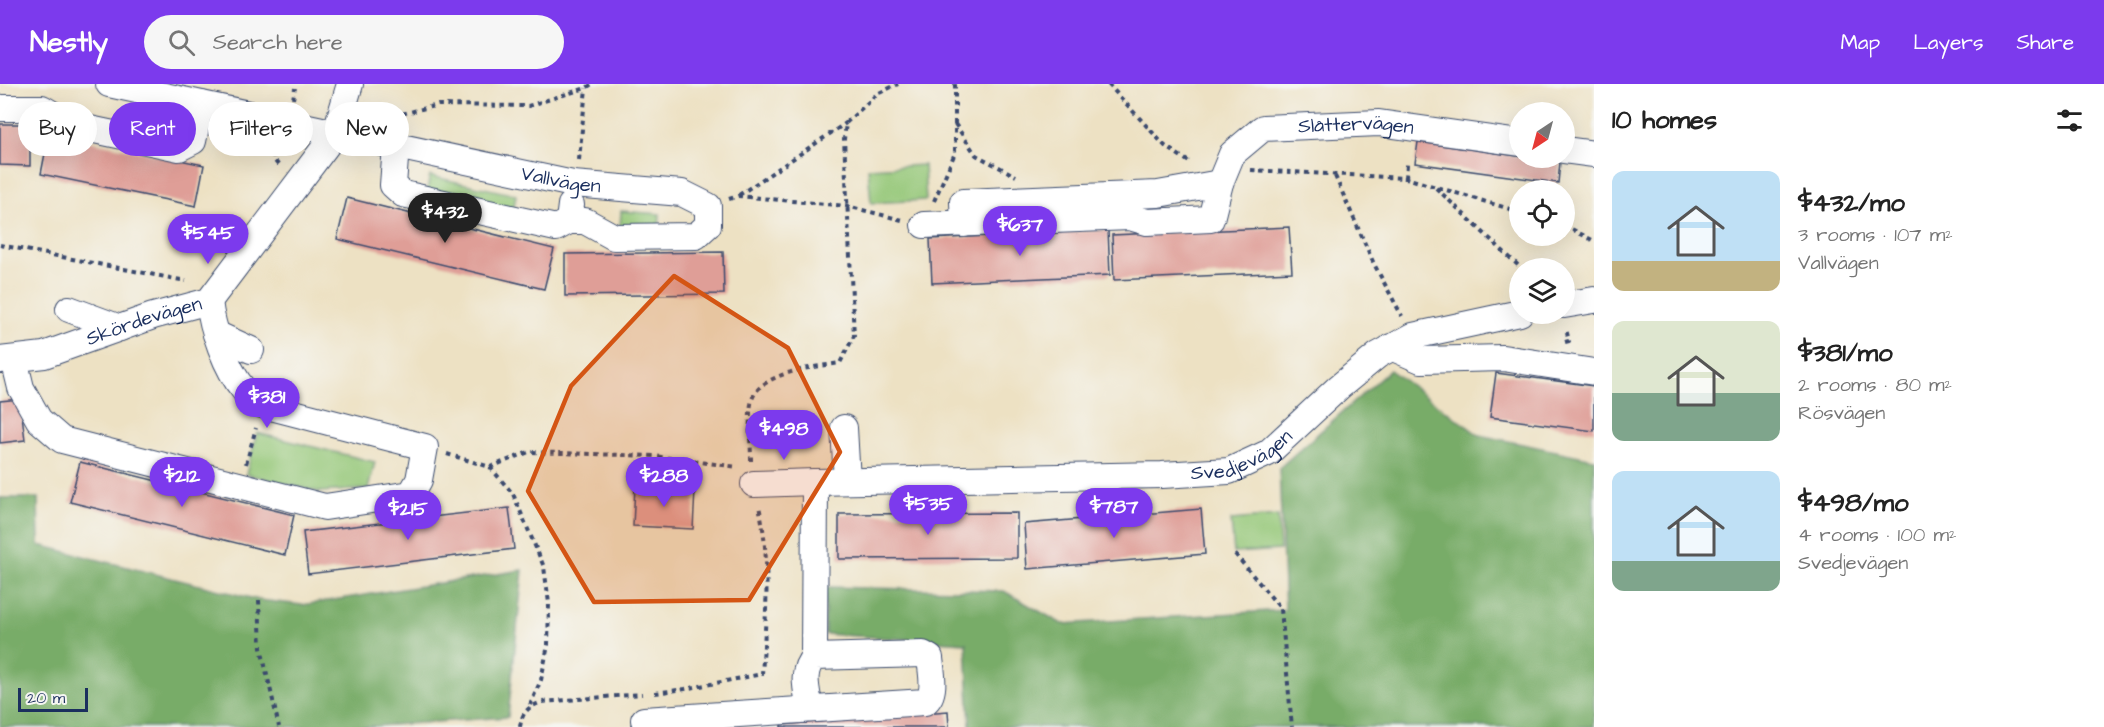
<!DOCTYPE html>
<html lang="en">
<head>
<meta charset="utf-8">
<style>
	:root { --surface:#fff; --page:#f6f6f6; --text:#222; --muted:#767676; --accent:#7c3aed }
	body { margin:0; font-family:"Architects Daughter",sans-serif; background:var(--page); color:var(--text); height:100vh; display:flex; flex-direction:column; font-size:22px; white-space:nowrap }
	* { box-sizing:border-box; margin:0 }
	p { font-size:20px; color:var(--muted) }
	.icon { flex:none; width:33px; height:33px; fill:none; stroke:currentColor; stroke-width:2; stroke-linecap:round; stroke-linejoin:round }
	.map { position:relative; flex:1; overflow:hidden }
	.details { display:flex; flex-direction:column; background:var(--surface); width:510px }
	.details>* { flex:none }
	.hud { position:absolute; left:18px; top:18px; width:570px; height:54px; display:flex; gap:12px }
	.needle { width:39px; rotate:216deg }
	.fabs { position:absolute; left:1509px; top:18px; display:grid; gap:12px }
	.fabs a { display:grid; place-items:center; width:66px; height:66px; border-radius:50%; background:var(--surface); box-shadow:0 6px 24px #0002; font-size:30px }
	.scale { position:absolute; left:18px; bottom:15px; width:70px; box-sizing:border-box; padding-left:6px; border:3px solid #1b2f5e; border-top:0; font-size:16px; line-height:21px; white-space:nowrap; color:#1b2f5e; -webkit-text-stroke:4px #f6f6f2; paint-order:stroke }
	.price { position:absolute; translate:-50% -51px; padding:0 14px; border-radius:21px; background:var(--accent); color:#fff; font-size:20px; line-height:39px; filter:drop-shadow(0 2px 3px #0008) }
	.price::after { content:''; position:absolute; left:50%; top:36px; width:18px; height:14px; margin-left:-9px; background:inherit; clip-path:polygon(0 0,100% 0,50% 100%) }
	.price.on { background:#222; color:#fff }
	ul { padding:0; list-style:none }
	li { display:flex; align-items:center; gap:18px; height:150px; padding:0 18px }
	li span { display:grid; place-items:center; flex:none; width:168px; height:120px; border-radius:12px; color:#555 }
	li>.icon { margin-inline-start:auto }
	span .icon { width:72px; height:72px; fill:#fffc; stroke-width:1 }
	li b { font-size:26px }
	h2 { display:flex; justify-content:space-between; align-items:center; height:72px; padding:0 18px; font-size:26px }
	.tag { padding:0 21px; border-radius:27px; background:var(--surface); box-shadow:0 6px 24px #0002; font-size:21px; line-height:54px }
	.tag.on { background:var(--accent); color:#fff }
	header { display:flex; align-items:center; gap:36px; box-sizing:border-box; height:84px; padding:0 30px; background:var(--accent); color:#fff }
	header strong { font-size:28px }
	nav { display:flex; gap:33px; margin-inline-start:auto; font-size:21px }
	.search { width:420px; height:54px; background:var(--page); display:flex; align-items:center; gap:15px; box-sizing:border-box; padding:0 21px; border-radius:33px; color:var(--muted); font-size:22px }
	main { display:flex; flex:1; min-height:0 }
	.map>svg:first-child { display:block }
	.green { fill:#95c778; stroke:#587b6b; stroke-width:1.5 }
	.forest { fill:#78ac68; stroke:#4a6e63; stroke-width:1.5 }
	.building { fill:#df9e97 }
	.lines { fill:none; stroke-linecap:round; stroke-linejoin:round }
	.minor-casing { stroke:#3a4a6d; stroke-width:28 }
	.path { stroke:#3a4a6d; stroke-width:4; stroke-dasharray:4.5 4.5; stroke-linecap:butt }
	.minor { stroke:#fff; stroke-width:26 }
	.marked { fill:#d45514; fill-opacity:0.2; stroke:#d45514; stroke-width:4.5; stroke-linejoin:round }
	.labels { text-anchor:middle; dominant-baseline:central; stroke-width:4.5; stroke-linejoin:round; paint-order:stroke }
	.street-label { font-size:20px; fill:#1b2f5e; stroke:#f6f6f2 }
</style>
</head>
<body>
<header>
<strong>Nestly</strong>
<div class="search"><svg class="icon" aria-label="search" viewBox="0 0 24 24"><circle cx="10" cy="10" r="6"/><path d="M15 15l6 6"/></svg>Search here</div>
<nav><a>Map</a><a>Layers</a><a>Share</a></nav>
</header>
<main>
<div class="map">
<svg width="1594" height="643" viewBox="0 0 1594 643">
	<rect width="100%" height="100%" fill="#f6f6f2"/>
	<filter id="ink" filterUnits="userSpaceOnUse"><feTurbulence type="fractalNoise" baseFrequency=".0167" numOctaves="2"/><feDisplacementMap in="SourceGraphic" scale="12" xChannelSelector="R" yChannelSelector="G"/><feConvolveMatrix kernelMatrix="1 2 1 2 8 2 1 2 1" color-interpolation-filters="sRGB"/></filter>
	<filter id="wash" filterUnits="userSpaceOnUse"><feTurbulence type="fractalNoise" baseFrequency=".008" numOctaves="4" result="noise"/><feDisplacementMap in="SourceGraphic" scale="24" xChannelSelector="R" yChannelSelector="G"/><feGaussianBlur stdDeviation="1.35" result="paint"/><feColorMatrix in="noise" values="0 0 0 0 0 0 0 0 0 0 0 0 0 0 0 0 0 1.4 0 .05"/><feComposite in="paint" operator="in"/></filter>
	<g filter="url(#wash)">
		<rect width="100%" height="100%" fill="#ede1c3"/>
		<path class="green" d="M924 81 926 116 871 119 868 84Z
			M430 92 516 111 513 129 426 110Z
			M621 127 660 130 659 148 620 145Z
			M257 349 375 378 368 405 319 408 246 390Z
			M1278 432 1280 466 1234 469 1231 436Z"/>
		<path class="forest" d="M1390 286 1479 351 1594 375V643H970L966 559 825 550V503L1004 507 1062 540 1285 526 1279 384Z
			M0 414H38L39 461 259 516 302 521 523 486 508 633 362 643H0Z"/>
		<g id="blocks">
			<path class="building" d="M0 40H30V82L0 81Z
				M49 49 204 81 196 122 41 90Z
				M1418 58 1560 78 1558 99 1415 79Z
				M347 114 554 165 544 205 337 155Z
				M1289 143 1292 188 1114 196 1112 151Z
				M1108 146 1110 191 932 199 930 155Z
				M723 168 724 210 565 212V170Z
				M1496 289 1594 302V347L1490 333Z
				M20 315 25 356 0 359V317Z
				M80 378 294 431 285 471 70 418Z
				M635 403 695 406 693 445 633 442Z
				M509 424 514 465 308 490 303 448Z
				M1201 425 1205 470 1027 485 1024 440Z
				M1017 429V474L839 475V430Z
				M948 627 949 643H781V641Z"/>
		</g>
	</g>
	<g filter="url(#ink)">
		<use href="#blocks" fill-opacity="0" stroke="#3a4a6d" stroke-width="1.5"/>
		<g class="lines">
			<defs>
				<g id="minor">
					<path id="s1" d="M109 0 573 100 682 109 708 122V141L696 152 614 153 585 137H569"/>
					<path d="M0 24H42L71 41 179 64 193 57 201 20"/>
					<path d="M396 62 393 101 403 110 556 144 569 137 571 121"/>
					<path d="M1564 66 1594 70"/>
					<path d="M964 140 963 118 1158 110 1220 99"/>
					<path id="s2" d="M924 141 1130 133 1147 138 1211 135 1220 99 1232 70 1263 44 1379 39 1520 59"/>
					<path d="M1564 221 1594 216"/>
					<path d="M69 225 120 244"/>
					<path d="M216 250 251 266"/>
					<path d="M1391 263 1421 276 1503 274 1594 288"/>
					<path d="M14 275 21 304 39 336 62 356 325 423 411 410 419 396 425 363 263 321C257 317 248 312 244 306 226 285 212 244 209 217"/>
					<path id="s3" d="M0 276 44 271 153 232 209 217 335 50 350 0"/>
					<path d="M844 344 847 397"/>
					<path d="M754 400 815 398"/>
					<path id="s4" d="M814 573 815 398 1162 391 1229 387 1268 369 1339 303 1378 271 1413 252 1520 229"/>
					<path d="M644 636 925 618C937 610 931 586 930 574L923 570 814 573C800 588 807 606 810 625"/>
				</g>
			</defs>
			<use href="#minor" class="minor-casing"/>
			<path class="path" d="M1108 0 1165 62 1192 80
				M293 15 295 4
				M385 34 438 21 528 22 586 4 592 0
				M955 40 976 71 1016 92
				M272 60 274 76 280 83
				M579 76 586 4
				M1251 86 1406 94 1520 128
				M1335 92 1374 180 1402 232
				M1406 94 1407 80
				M1436 104 1521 184
				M739 111 846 39
				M729 115 738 112 847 122 902 136
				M934 117 955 69V0
				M1564 141 1594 157
				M0 161 186 197
				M1565 258 1569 257 1566 245
				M447 370 490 383 513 410 544 483 549 519 548 561 541 596 530 621
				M751 377C751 358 748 338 751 320 755 288 816 283 840 279L854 252 844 55 846 39 877 10 898 0
				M246 380 256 344
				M490 383 529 368 654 372 738 383
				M1235 470 1281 525 1292 643
				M259 516 261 564 279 643
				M655 609 685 605 762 590C766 533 771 478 759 422
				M520 643C522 628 528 623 542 618L642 610"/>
			<use href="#minor" class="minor"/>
		</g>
	</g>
	<path class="marked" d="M674 192 788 264 840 368 749 516 594 518 528 407 571 302Z"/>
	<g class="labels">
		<g class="street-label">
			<text stroke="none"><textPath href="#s2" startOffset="490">Slåttervägen</textPath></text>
			<text stroke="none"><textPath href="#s1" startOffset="462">Vallvägen</textPath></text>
			<text stroke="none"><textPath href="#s3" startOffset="150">Skördevägen</textPath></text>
			<text stroke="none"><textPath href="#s4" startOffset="606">Svedjevägen</textPath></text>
		</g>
	</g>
</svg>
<div class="fabs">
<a><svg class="needle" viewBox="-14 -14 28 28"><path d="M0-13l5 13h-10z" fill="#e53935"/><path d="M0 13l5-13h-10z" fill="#767676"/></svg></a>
<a><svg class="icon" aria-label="locate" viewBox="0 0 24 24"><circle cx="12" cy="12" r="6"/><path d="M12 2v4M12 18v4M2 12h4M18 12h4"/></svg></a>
<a><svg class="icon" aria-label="layers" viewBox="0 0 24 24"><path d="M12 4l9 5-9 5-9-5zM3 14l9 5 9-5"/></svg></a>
</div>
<div class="scale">20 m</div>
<b class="price on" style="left:445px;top:160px">$432</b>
<b class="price" style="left:1020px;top:173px">$637</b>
<b class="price" style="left:208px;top:181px">$545</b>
<b class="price" style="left:267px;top:345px">$381</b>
<b class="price" style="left:784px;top:377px">$498</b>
<b class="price" style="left:182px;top:424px">$212</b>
<b class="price" style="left:664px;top:424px">$288</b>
<b class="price" style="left:928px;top:452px">$535</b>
<b class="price" style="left:1114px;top:455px">$787</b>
<b class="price" style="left:408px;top:457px">$215</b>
<div class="hud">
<a class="tag">Buy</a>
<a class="tag on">Rent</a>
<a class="tag">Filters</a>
<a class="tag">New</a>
</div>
</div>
<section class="details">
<h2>10 homes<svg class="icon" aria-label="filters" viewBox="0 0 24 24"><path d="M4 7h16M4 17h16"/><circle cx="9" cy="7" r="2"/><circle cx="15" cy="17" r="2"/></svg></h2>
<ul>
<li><span style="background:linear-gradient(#bfe0f5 75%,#c2b280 0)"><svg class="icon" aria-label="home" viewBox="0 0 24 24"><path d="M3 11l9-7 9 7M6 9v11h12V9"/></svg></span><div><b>$432/mo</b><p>3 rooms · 107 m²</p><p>Vallvägen</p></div></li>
<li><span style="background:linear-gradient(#dfe7d0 60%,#7fa58c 0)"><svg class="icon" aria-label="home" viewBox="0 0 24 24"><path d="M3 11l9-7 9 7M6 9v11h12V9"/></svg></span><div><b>$381/mo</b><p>2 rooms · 80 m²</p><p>Rösvägen</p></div></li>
<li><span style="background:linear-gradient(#bfe0f5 75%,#7fa58c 0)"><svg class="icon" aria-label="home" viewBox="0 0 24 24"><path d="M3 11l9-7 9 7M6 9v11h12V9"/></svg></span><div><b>$498/mo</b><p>4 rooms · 100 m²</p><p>Svedjevägen</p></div></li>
</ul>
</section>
</main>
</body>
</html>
